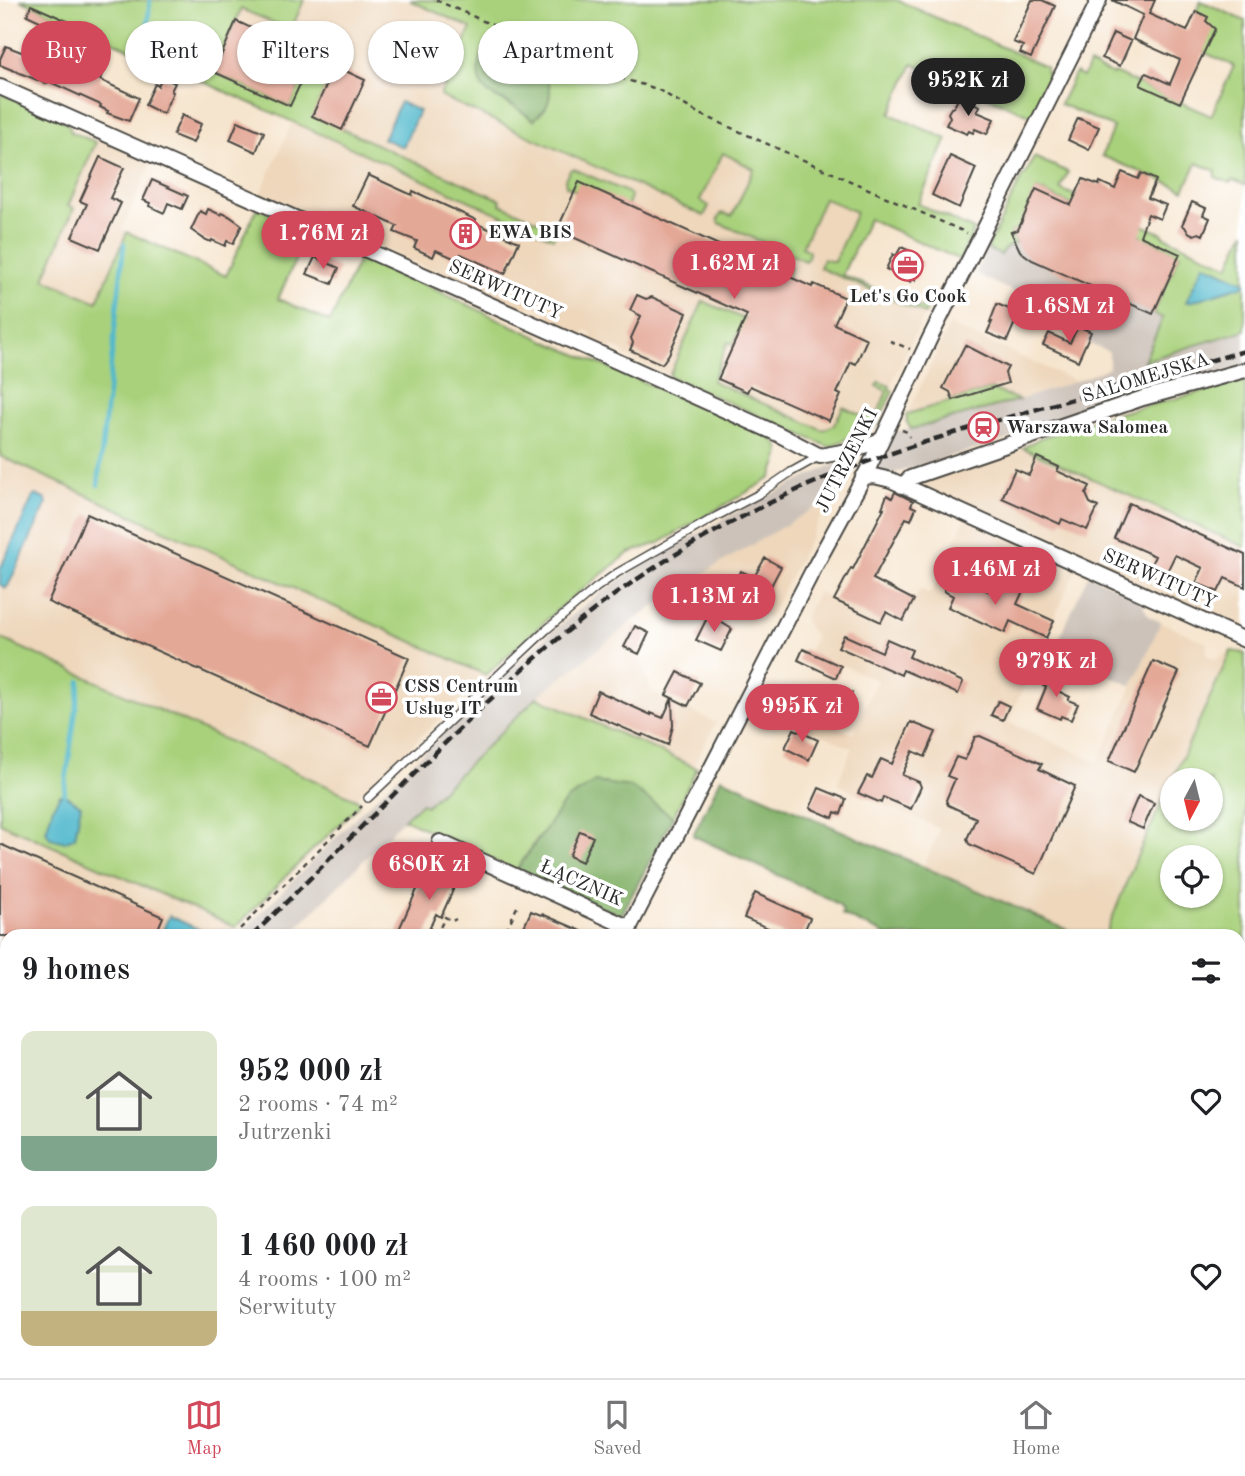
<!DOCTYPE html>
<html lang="en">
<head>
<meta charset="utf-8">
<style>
	:root { --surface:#fff; --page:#f6f6f6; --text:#202124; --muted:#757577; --line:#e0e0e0; --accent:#d1495b }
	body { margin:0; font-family:"Old Standard TT",serif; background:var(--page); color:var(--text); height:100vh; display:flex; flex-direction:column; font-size:26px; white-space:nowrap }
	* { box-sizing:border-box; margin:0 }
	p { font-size:23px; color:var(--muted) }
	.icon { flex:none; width:38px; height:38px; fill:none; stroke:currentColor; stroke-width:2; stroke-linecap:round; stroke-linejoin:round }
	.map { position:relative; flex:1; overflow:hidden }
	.sheet { position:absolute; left:0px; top:929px; width:1246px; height:450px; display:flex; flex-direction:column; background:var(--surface); border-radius:21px 21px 0 0; box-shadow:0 2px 5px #0004 }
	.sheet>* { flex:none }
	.banner { position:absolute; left:21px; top:21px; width:700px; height:63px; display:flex; gap:14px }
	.needle { width:46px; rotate:187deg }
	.buttons { position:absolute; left:1160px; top:768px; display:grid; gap:14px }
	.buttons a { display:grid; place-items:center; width:63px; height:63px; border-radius:50%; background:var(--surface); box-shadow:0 2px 5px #0004; font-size:35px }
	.price { position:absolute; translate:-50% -60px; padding:0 16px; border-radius:24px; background:var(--accent); color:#fff; font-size:23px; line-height:46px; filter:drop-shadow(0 2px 4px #0008) }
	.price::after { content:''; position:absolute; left:50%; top:42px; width:21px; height:16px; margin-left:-10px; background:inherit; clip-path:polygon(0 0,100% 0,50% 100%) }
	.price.selected { background:#222; color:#fff }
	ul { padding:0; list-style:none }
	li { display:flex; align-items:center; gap:21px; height:175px; padding:0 21px }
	li span { display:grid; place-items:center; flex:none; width:196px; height:140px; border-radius:14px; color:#555 }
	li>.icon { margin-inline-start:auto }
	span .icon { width:84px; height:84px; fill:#fffc; stroke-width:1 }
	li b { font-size:30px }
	h2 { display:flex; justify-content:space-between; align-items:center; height:84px; padding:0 21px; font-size:30px }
	.chip { padding:0 24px; border-radius:32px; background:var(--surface); box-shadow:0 2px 5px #0004; font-size:24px; line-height:63px }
	.chip.selected { background:var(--accent); color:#fff }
	.menu { display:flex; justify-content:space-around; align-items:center; height:98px; border-top:2px solid var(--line); background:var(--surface); font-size:19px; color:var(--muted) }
	.menu a { display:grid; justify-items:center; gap:4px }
	.menu .selected { color:var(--accent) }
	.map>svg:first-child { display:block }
	.built { fill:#eed7bb }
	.industrial { fill:#ccc2b9 }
	.green { fill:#a9d17c; stroke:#6a7e54; stroke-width:2; fill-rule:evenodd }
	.forest { fill:#86b36c; stroke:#586f4c; stroke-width:2 }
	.water { fill:#4fb8cc; stroke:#3d727c; stroke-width:2 }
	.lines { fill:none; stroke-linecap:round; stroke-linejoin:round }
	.stream { stroke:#4fb8cc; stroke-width:4.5 }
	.building { fill:#e4a897 }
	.lane-casing { stroke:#494743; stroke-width:10 }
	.street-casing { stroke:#494743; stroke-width:18 }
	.path { stroke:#494743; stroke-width:2.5; stroke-dasharray:5 5; stroke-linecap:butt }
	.lane { stroke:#fff; stroke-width:7 }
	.street { stroke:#fff; stroke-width:14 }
	.rail { stroke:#2b2b2b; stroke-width:4.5; stroke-dasharray:10 5; stroke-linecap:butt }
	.labels { text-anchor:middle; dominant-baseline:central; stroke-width:7; stroke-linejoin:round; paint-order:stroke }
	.poi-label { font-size:19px; font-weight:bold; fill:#2b2b2b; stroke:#fff; text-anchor:start }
	.street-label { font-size:19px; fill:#2b2b2b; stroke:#fff }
</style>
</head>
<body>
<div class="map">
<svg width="1245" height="1378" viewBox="0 0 1245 1378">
	<rect width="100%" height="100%" fill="#fff"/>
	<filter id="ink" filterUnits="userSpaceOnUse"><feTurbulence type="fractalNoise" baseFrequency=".0143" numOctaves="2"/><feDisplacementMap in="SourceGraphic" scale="14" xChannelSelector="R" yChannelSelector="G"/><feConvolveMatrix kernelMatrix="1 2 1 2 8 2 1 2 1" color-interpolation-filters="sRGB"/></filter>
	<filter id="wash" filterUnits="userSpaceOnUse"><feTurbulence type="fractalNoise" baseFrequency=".00686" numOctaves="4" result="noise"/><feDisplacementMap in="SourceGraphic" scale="28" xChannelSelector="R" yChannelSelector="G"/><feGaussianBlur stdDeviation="1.57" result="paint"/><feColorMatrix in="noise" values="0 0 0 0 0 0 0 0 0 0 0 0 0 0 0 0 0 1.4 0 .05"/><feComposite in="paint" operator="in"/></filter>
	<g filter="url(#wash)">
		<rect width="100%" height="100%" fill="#f6e5ce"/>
		<path class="built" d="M221 0 290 30 304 0H409L472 28 440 96 690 209 722 141 873 210 841 277 925 314 890 386 889 389 893 391 876 426 829 447 624 355 623 351 618 349 614 347 609 349 591 340 592 333 585 330 582 336 551 322 548 312 538 307 533 305 522 310 260 194 293 121 189 75Z
			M99 136 153 159 122 229 127 232 97 302 43 278 74 209 68 206Z
			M950 325 1076 381 1019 400 990 389 907 414Z
			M1023 448 1245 547V636L1073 558 1072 553 1061 548 1057 551 916 487 919 482Z
			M0 456 486 675 355 799 0 638Z
			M830 499 769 618 687 583Z
			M965 519 1076 569 1008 722 1098 762 1161 622 1207 643 1206 655 1217 660 1220 656 1231 651 1136 859 1105 936H1081L923 868 940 829 837 784 852 748 779 716 785 704 853 734 877 680 809 651 815 637 805 622V616L818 592 844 604V606L848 608 849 607 880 622 886 612 903 621 920 589 928 593 932 591Z
			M632 622 636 624 625 647 639 654 652 692 716 723 693 766 537 697Z
			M0 823 236 927 227 936H7V1151L1 1156H0Z
			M1239 1195 1245 1198V1288L1239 1285Z
			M7 1237V1372H387L384 1378H0V1244Z
			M423 1372H1233L1245 1377 420 1378Z"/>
		<path class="industrial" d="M1022 177 1060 189 1163 234V236L1245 273V365L1025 434 888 475 880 474 876 468 891 433 1019 400 1076 381 1109 368V352L1085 342 1092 328 975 274Z
			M859 455 845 490 687 583 632 622 537 697 425 806 422 803 404 819 289 936H238L362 811 501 678 549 634 595 597 651 559 740 510 828 467Z
			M1088 575 1140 598 1148 616 1161 622 1132 686 1054 651Z
			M7 1166V1219L0 1226V1173Z"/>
		<path class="green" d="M20 0H304L291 30 241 9 214 72 290 106 313 56 335 66 313 116 501 200 500 204 558 230 557 231 553 238Z
			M409 0H897L1046 67 1045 72 1051 76 1032 116 913 64 890 114 947 139 918 204 974 230 960 260 869 219 842 275 917 307H928L925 314 820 268 823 259 834 262 856 212 824 198 802 247 809 251 808 257 805 261 719 223 718 219 721 214 723 213 732 216 754 169 723 153 700 200 709 206 704 216 440 96 471 28ZM488 45 525 51 527 57 535 61 513 106C479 89 470 82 488 45Z
			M1201 1 1245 21V185L1233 180 1230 183 1215 177 1216 171 1197 163 1184 190 1152 176 1151 178 1141 172 1102 156 1113 127 1060 104 1075 73 1083 77 1089 64 1113 75 1114 73 1211 116 1234 66 1203 52 1206 21 1196 11Z
			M0 93 61 119 69 125 71 132 96 142 68 206 74 208 44 279 97 302 127 232 226 276 257 208 308 231 278 299 330 322 361 255 552 344 759 430C787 448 782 448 771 478L659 543 629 553 564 604 486 675 0 456Z
			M1034 157 1068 172 1060 189 1163 234V236L1229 266 1245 231V330L1144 361 1163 318 1153 314 1180 254 1037 189 1018 230 1011 232 1015 243 1004 249 1001 255 987 249 1022 177 1026 174Z
			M574 169 629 193 631 196 628 205 575 190 566 186 565 179 570 170Z
			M764 256H768L789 265 791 268 788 277 760 264Z
			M703 301 758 325 752 338 738 333 733 344 728 342 712 381 823 430 834 425 843 407 863 416 865 413 876 418 887 391 877 386 879 382 890 386 889 389 893 391 876 426 829 447 669 376Z
			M1245 381V547L1023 448 1040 438 1099 418Z
			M991 389 1019 400 912 429C906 424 906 421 907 414Z
			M0 638 358 800 359 803 351 813 300 862 236 927 0 823Z
			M1231 651 1245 653V1009L1239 1006V936H1105L1136 859ZM1172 780H1211V819H1172ZM1172 858H1211V896H1172Z
			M537 697 697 768 673 817 631 787 537 839 516 871 404 819 422 803 426 806Z
			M1239 1285 1245 1288V1377L1233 1372H1239Z
			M0 1299 7 1302V1372H33L30 1378H0Z"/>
		<path class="forest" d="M499 31 525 42C524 61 533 56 542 69 550 79 553 96 546 107 543 112 538 116 534 120 526 115 519 109 510 104 503 100 492 97 486 91 468 73 485 44 499 31Z
			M721 778 1081 936H889L842 915 843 911 839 905 825 897 694 836V833Z
			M595 782 631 787 673 817 621 916 516 871 566 800Z"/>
		<path class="water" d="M400 102 419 111 403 147 383 139Z
			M1204 264 1245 282V285L1189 302H1186Z
			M36 495 46 500 47 503 8 586 6 588 0 585V569L33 497Z
			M60 795 66 796 81 805 75 837 65 842 50 838 46 831 53 807Z
			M169 916 205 932 203 936H160Z"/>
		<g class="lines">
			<path class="stream" d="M145 54 150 0
				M98 485 124 244
				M64 795 80 681"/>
		</g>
		<g id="blocks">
			<path class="building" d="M1032 0H1042L1055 6 1031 58 1020 53 1023 46 1013 42Z
				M1112 0H1155L1149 14 1187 31 1196 11 1208 17 1206 21 1215 29 1180 103 1140 85 1146 73 1170 84 1180 60 1133 39 1143 15Z
				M31 5 81 27 76 38 27 15Z
				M236 21 313 56 290 106 214 72Z
				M1113 33 1131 41 1120 66 1102 58Z
				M6 46 67 70 69 67 84 73 86 67 102 74 100 80 139 98 129 121 107 113 108 111 100 107 101 105 48 81 47 84 0 65V59Z
				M335 66 365 80 342 130 312 116Z
				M162 77 175 83 171 91 173 92 163 114 145 105 155 84 158 86Z
				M959 97 972 101 973 103 980 106 977 112 994 119 987 134 975 129 973 133 969 131 967 134 946 125 950 117 948 113 951 108 954 107Z
				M182 115 201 124 193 143 173 135Z
				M1078 118 1099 127 1089 150 1068 140Z
				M238 121 264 132 256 152 230 140Z
				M950 156 976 168 959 208 932 195Z
				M100 157 124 168 110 198 121 203 100 249 72 237 87 204 80 201Z
				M1122 172 1138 179 1141 173 1156 180 1148 198 1166 205 1160 219 1148 214 1140 236 1180 254 1153 314 1032 260 1020 251 1011 232 1018 230 1036 189 1071 205 1083 179 1099 185 1100 182 1115 189Z
				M368 175 412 195 413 191 455 210 476 220 475 223 519 242 505 274 461 254 458 260 436 250 433 257 414 248 417 241 394 232 397 226 353 206Z
				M152 180 188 196 182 209 168 203 164 213 149 206 150 203 143 200Z
				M579 182 812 287 814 284 846 298 834 324 867 339 856 364 851 362 837 393 841 395 829 421 750 386 747 392 718 379 747 315 557 230Z
				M1192 202 1206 208 1203 215 1210 218 1203 235 1199 233 1194 235 1188 232 1185 227 1182 225Z
				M208 209 221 215 222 213 229 216 242 225 233 244 227 241 225 246 212 240 211 242 204 239 191 230 200 211 206 214Z
				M901 247 917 254 915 258 923 262 915 280 912 279 911 282 886 269 893 254 896 256Z
				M315 257 339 268 332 284 307 274Z
				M637 295 646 299 652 297 687 313 669 354 662 364 630 350 633 343 631 338 641 316 630 310Z
				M997 304 1019 313 1007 341 987 333 992 322H990Z
				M1078 326 1091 332 1078 361 1043 345 1049 333 1070 343Z
				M965 345 1008 367 1005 373 1008 383 953 400 950 392 943 388Z
				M1037 457 1059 467 1057 471 1090 486 1086 494 1090 503 1098 507 1087 530 1062 519 1060 524 1002 498 1015 469 1029 475Z
				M895 492 913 501 911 506 916 508 911 520 906 518 873 579 914 600 903 621 886 612 881 622 834 600 851 568 853 569 884 508H882L887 495 892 498Z
				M1129 503 1245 555V587L1225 578 1218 592 1196 583 1203 568 1175 555 1163 580 1147 573 1155 556 1114 538Z
				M87 514 409 658 370 746 48 602Z
				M765 558 781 567 762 603 733 588 741 571 754 577Z
				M951 574 997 595 1002 582 1023 591 1017 604 1054 621 1046 638 1010 621 1005 633 948 607 953 596 944 591Z
				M714 618 732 629 721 651 696 640 706 620Z
				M635 626 649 633 639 654 624 647Z
				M844 635 882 652 887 639 912 650 909 657 963 682 958 694 903 670 901 675 838 647Z
				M803 649 841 666 836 678 798 660Z
				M1153 661 1179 672 1134 772 1109 761Z
				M1049 671 1064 677 1058 691 1070 697 1068 700 1078 704 1071 720 1061 716 1060 719 1037 709 1046 687 1043 686Z
				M678 672 700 683 688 706 666 695Z
				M831 684 852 693 844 711 827 704 828 700 825 698Z
				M598 691 651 715V713L663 718 672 698 673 726 668 745 643 734 642 736 589 713Z
				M998 701 1009 706 1003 720 991 715Z
				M911 722 936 732 925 757 913 751 902 775 919 782 921 787 911 809 883 797 881 803 858 793 867 776 872 778 881 759 892 764Z
				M794 729 818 740 809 760 785 748Z
				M980 736 1042 764 1039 769 1075 786 1036 874 969 844 967 839 976 818 948 805 946 800 955 779 947 776 956 757 965 760 975 737Z
				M819 788 846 799 841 814 835 812 833 818 810 808Z
				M1138 796 1154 803 1143 829 1127 822Z
				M580 831 593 837 582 862 569 856Z
				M0 844 163 917 155 936H0Z
				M436 863 460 874 441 917 436 914 426 936H396L419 885 421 886 427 874 431 876Z
				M755 893 810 918 802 936H787L744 918Z
				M531 911 541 915 542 914 593 936H520Z"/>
		</g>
	</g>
	<g filter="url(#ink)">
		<use href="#blocks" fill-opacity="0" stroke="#494743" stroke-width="2"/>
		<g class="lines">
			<defs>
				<path id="lane" d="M368 798 546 630 596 588 617 573 717 516 759 494 791 472 820 456"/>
				<path id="street" d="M0 87 592 350 778 434 820 456 853 450 881 440
					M863 477 874 476 891 480 1245 640
					M902 486 910 478 1143 398 1245 370
					M440 842 630 928
					M625 936 812 572 868 469 930 338 1099 0
					M399 1378 402 1372"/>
			</defs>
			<use href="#lane" class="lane-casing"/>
			<use href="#street" class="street-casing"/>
			<path class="path" d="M436 0 569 59 610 75 657 89 698 113 967 233
				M890 341 910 349
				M902 430 907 432 910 437
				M233 936 362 806
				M436 936 445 917 452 921 456 919
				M508 936 504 935 517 907
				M0 1166 7 1159
				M352 1378 355 1372
				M357 1378 360 1372"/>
			<use href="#lane" class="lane"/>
			<use href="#street" class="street"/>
			<path class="rail" d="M252 936C307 882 361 827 415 773 467 721 519 670 576 624 627 583 683 548 740 518 833 468 933 438 1034 410 1104 390 1175 370 1245 351
				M0 1201 7 1194"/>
		</g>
	</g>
	<defs>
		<symbol id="building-ring" viewBox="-11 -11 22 22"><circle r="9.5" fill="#fff" stroke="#d1495b" stroke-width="1.5"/><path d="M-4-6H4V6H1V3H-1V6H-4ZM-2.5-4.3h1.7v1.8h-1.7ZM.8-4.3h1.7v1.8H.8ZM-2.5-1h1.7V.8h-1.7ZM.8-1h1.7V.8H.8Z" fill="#d1495b"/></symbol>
		<symbol id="office-ring" viewBox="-11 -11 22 22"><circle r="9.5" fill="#fff" stroke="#d1495b" stroke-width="1.5"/><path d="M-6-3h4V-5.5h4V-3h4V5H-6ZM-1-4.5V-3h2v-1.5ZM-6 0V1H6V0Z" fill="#d1495b"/></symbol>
		<symbol id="station-ring" viewBox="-11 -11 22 22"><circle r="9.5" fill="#fff" stroke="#d1495b" stroke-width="1.5"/><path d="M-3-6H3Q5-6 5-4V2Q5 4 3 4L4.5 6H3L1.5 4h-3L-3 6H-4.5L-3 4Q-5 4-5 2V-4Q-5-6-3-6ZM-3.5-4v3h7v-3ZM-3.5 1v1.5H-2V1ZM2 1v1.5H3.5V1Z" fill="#d1495b"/></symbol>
	</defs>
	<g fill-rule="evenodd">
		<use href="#building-ring" x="448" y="216" width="35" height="35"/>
		<use href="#office-ring" x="890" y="248" width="35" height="35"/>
		<use href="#station-ring" x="966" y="410" width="35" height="35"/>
		<use href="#office-ring" x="364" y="680" width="35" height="35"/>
	</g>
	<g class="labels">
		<g class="poi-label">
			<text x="488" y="233">EWA BIS</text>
			<text x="908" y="297" text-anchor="middle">Let's Go Cook</text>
			<text x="1006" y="428">Warszawa Salomea</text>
			<text x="404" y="687">CSS Centrum<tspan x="404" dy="22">Usług IT</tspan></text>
		</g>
		<g class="street-label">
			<text transform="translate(505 291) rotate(24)">SERWITUTY</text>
			<text transform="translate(1146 379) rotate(-17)">SALOMEJSKA</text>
			<text transform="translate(848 461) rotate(-63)">JUTRZENKI</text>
			<text transform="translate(1159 580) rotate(24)">SERWITUTY</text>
			<text transform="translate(581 884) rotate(24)">ŁĄCZNIK</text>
		</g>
	</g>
</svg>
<div class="buttons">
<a><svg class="needle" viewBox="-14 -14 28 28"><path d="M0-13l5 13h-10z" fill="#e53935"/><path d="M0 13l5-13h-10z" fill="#757577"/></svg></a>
<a><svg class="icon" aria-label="locate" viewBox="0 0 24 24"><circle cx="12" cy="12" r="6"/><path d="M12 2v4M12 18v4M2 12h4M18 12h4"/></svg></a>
</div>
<b class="price selected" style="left:968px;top:118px">952K zł</b>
<b class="price" style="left:323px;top:271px">1.76M zł</b>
<b class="price" style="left:734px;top:301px">1.62M zł</b>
<b class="price" style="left:1069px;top:344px">1.68M zł</b>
<b class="price" style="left:995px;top:607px">1.46M zł</b>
<b class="price" style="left:714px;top:634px">1.13M zł</b>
<b class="price" style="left:1056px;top:699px">979K zł</b>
<b class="price" style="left:802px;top:744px">995K zł</b>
<b class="price" style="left:429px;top:902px">680K zł</b>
<div class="banner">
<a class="chip selected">Buy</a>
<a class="chip">Rent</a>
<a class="chip">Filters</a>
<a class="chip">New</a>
<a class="chip">Apartment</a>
</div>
<section class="sheet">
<h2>9 homes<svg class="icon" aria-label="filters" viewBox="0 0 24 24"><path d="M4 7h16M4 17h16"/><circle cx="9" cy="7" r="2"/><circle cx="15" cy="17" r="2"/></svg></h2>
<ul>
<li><span style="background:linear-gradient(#dfe7d0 75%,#7fa58c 0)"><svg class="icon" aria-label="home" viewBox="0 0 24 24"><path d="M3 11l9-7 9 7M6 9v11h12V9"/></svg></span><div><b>952 000 zł</b><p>2 rooms · 74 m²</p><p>Jutrzenki</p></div><svg class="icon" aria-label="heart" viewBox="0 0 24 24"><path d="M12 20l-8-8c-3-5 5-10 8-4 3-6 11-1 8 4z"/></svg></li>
<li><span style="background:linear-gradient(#dfe7d0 75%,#c2b280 0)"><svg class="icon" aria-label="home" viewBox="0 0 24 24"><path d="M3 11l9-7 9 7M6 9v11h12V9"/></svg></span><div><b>1 460 000 zł</b><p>4 rooms · 100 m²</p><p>Serwituty</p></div><svg class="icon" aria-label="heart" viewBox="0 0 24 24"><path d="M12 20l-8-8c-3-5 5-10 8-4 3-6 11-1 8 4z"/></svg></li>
</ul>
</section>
</div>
<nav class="menu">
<a class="selected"><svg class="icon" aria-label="map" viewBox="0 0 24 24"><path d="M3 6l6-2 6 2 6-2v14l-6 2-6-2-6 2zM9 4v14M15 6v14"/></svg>Map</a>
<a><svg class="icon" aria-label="saved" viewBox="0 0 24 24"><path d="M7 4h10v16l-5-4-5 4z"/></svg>Saved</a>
<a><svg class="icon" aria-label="home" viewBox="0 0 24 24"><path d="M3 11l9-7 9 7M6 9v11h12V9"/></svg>Home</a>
</nav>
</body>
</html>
